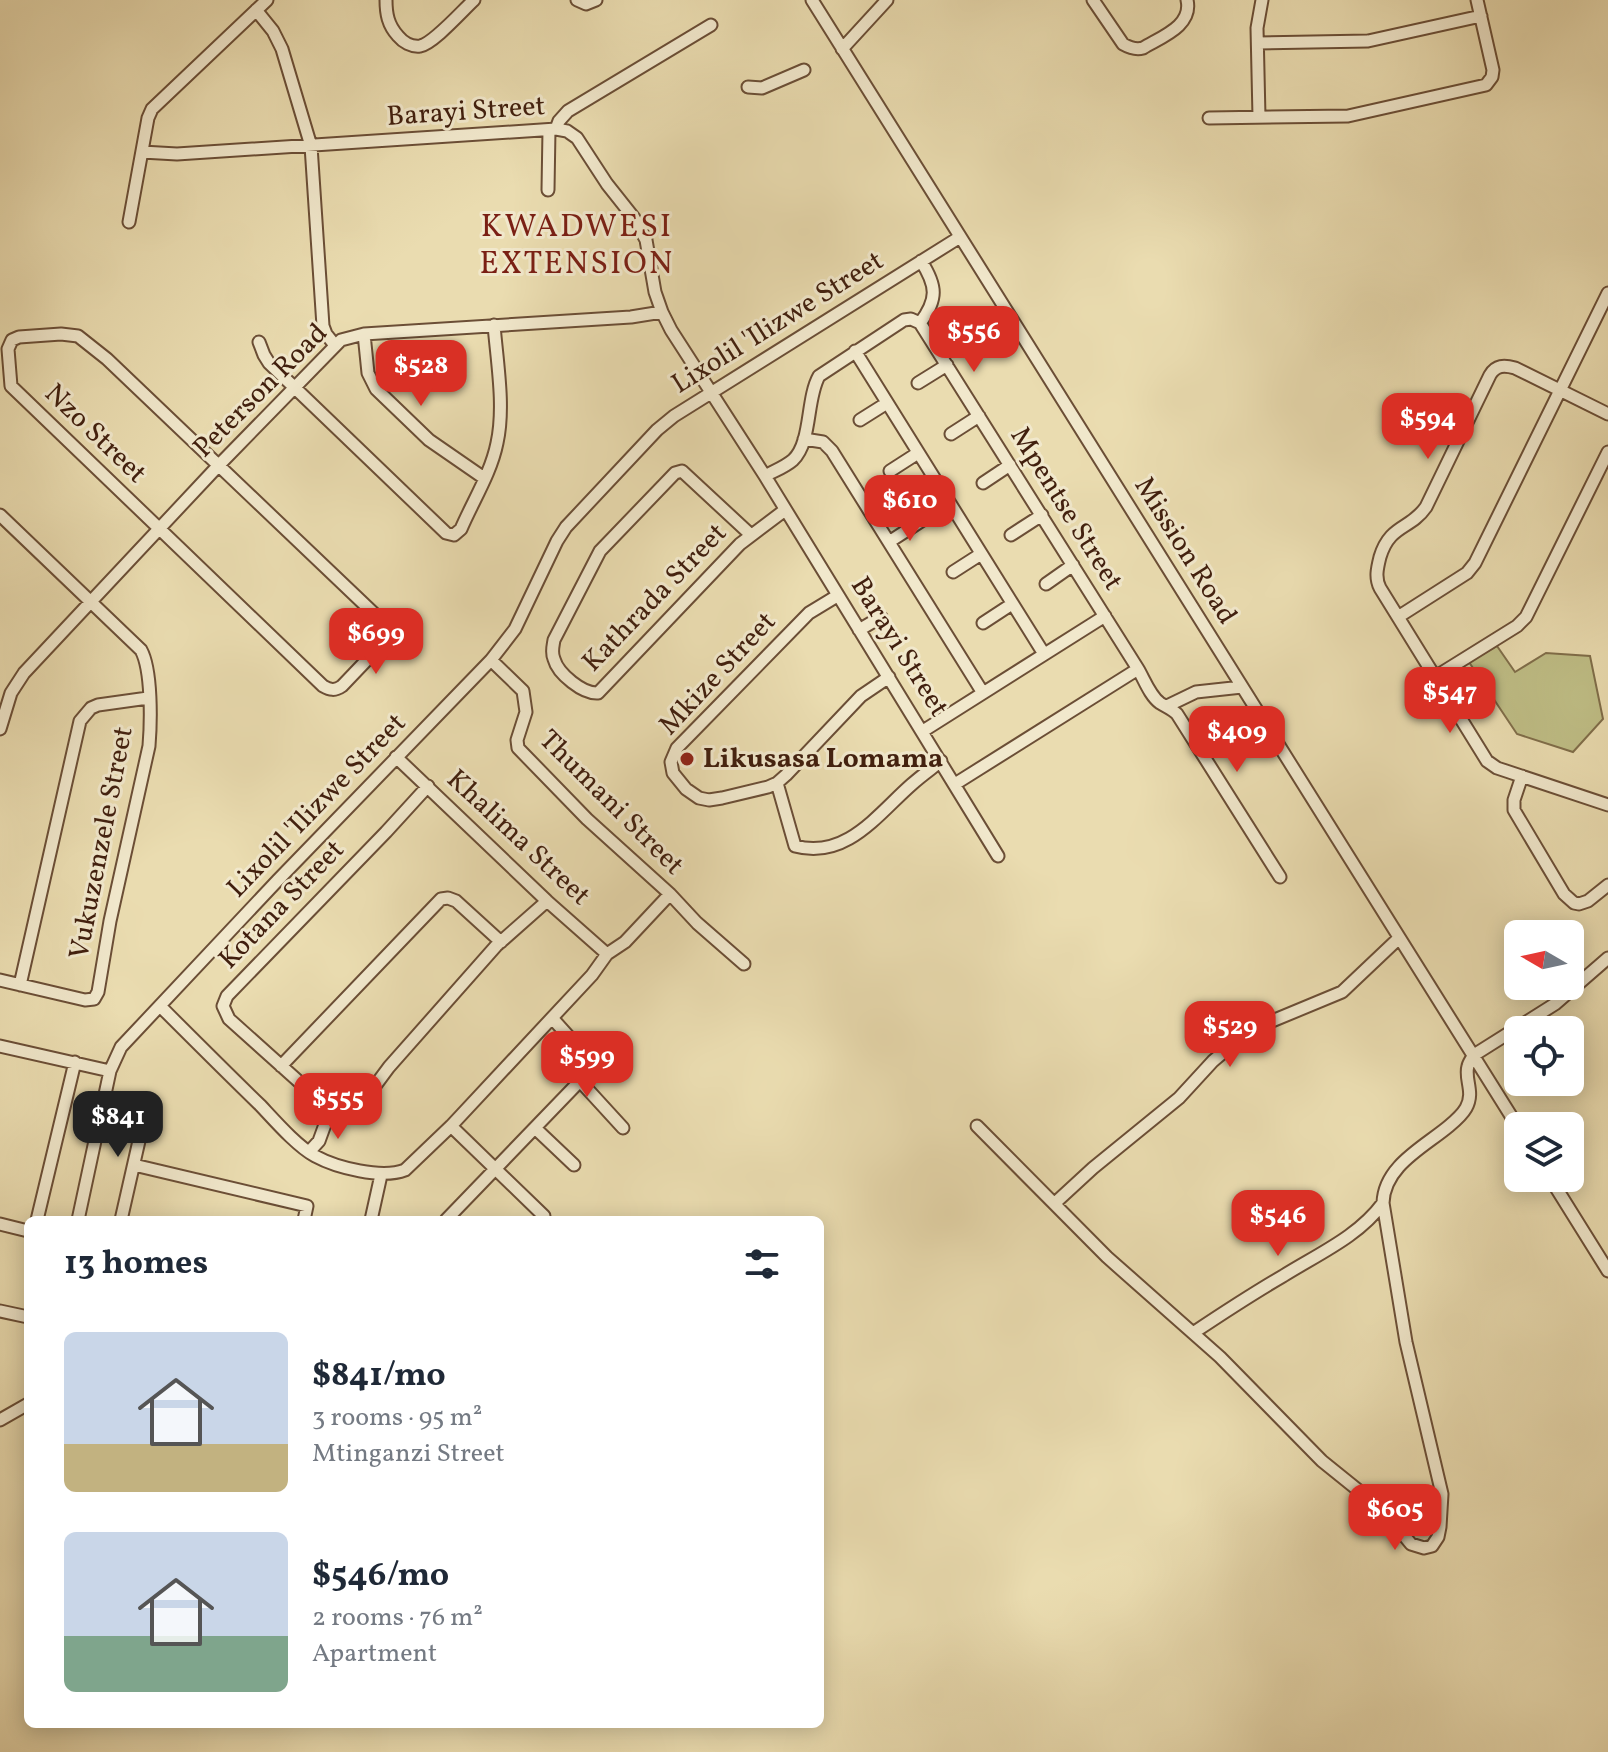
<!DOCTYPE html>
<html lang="en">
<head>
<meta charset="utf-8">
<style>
	:root { --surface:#fff; --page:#f2f2f3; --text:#1f2937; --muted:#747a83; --accent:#d93025 }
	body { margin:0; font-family:Vollkorn,serif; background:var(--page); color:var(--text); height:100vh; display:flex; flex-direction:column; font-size:30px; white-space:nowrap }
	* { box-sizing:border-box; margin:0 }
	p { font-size:26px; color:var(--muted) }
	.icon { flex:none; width:44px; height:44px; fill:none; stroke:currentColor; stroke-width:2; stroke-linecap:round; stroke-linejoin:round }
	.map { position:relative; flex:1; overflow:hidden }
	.sheet { position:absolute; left:24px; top:1216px; width:800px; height:512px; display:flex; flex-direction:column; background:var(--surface); border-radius:12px; box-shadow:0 4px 20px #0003 }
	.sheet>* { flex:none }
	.needle { width:52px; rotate:279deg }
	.fabs { position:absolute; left:1504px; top:920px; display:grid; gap:16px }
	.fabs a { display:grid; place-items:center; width:80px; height:80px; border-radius:12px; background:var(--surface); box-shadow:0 4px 20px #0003; font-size:40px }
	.price { position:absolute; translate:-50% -68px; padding:0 18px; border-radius:16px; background:var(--accent); color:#fff; font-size:26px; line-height:52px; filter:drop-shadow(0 2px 4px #0008) }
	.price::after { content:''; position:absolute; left:50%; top:48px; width:24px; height:18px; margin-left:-12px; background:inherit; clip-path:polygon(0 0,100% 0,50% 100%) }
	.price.selected { background:#222; color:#fff }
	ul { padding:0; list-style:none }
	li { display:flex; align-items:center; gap:24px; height:200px; padding:0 40px }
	li span { display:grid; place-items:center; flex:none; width:224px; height:160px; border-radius:12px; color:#555 }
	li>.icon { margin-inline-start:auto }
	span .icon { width:96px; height:96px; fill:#fffc; stroke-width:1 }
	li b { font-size:34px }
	h2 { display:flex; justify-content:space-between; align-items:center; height:96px; padding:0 40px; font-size:34px }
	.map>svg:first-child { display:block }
	.green { fill:#bfbe86; stroke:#806e4a; stroke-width:2 }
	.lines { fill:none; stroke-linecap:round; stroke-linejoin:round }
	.minor-casing { stroke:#6b4e36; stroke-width:15 }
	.minor { stroke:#f1e8cc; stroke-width:11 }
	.poi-dot { fill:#8f2418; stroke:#f1e8cc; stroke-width:3 }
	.labels { text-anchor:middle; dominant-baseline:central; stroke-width:6; stroke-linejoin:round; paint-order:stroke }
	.street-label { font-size:28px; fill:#411f0e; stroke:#f1e8cc }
	.poi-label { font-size:28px; font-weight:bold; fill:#411f0e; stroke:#f1e8cc; text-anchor:start }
	.quarter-label { font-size:32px; letter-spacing:2px; fill:#7a1f14; stroke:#f1e8cc }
</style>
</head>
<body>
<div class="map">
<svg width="1608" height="1752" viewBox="0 0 1608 1752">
	<rect width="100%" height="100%" fill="#eadcb0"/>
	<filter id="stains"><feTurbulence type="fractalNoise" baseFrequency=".0025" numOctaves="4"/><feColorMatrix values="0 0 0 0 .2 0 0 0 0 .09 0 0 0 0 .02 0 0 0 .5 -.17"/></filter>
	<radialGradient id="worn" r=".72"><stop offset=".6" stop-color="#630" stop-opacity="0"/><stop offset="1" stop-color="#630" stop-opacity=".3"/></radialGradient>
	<path class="green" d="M1497 646 1515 672 1546 653 1590 656 1603 719 1573 752 1517 734 1469 662Z"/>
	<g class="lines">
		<defs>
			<path id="minor" d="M386 0C386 14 388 25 398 36 403 42 411 47 420 46 433 44 463 10 474 0
				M577 0 586 4 596 0
				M812 0 1518 1127
				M1093 0 1123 44C1130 48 1136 50 1143 48 1161 37 1193 26 1187 0
				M256 10 273 31 282 49 311 146 323 326 326 334 334 344
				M1258 43 1368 41 1481 16
				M842 49 887 0
				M748 87 762 88 804 70
				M1259 117 1257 28 1262 0
				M1209 118 1348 116 1486 85 1492 77 1493 70 1477 0
				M556 129 559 121 568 111 711 25
				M142 152 177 154 556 129 567 131 577 138 607 184 634 218 646 240 655 292 662 312 671 330 765 476 998 856
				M548 190 549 130
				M129 222 148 118 152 109 267 0
				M920 323C938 299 937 286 921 261
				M61 334 78 336 107 359 386 625 388 634 384 642 342 686C335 691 330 690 323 686L11 386 8 349 12 340 19 337Z
				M364 334 368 373 376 389 429 440 484 478
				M259 342 264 355 269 363 446 533 454 535 461 529C473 501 491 473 497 443 505 407 497 362 494 325
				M855 351 1044 654
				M918 383 947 365
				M1608 414 1515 368C1504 365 1496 365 1490 375L1426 507C1410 530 1390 524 1380 557 1377 569 1375 578 1380 588L1487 761 1497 768 1608 805
				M860 420 887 403
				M951 434 979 416
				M804 439 823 442 832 451 983 693
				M890 471 918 453
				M765 476C774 471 785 467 793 460 812 442 806 399 819 376L904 320 911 319 920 323 1138 669C1144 679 1150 696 1160 703 1166 707 1172 709 1177 714L1280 877
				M983 483 1010 465
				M0 515 141 650C152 670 151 722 149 746L110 921 98 992 94 999 85 1000 0 980
				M751 535 682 471 675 473 600 551 554 640C553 647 551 652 554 659 558 674 583 694 598 693L740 544 785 510
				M1011 535 1042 515
				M889 542 949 503
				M953 572 981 554
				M1046 584 1073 565
				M837 596 809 613 677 748 671 762 673 773 686 789 699 798 709 800 722 798 768 787 777 783 786 775 861 696 889 677
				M1398 617 1467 573 1475 563 1608 293
				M983 623 1012 604
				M859 630 881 617
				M491 660 523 691 526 712 517 740 518 748 587 819 670 894 697 923 744 964
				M1435 677 1517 626 1526 617 1608 452
				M1167 706 1196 692 1242 687
				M0 729 11 693 24 673 218 466 341 340 364 334 631 317 662 312
				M923 731 1105 616
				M396 757 547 901 607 954
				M1522 776 1514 800V810L1564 894 1574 903 1579 904 1588 901 1608 885
				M777 783 795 846C846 860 878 814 911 785 921 776 931 769 941 761
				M955 784 1138 669
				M428 786 386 832 227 996 223 1006 229 1019 326 1106 331 1108H342L366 1098 389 1067 496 946 547 901
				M20 985 80 721 91 708 98 705 148 698
				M160 1006C193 1039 227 1073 261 1106 276 1122 297 1146 315 1156 337 1168 382 1179 405 1170L451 1126 592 975 607 954 625 942 670 894
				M0 1046 110 1071
				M281 1066 441 899 448 898 456 901 501 942
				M580 1081 623 1128
				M104 1101C118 1109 135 1116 141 1132L121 1220
				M451 1126 544 1216
				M977 1126 1107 1257 1220 1357 1322 1461 1384 1511 1411 1544 1424 1548 1432 1546 1438 1537 1440 1527 1442 1494 1406 1342 1383 1203C1384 1166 1424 1147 1449 1126 1455 1121 1462 1115 1466 1108 1475 1092 1464 1079 1468 1066 1469 1062 1472 1058 1474 1055L1555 1004 1608 958
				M535 1128 574 1165
				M309 1152 319 1141 331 1108
				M134 1165 307 1206 304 1220
				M1550 1178 1608 1271
				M1055 1203 1093 1168 1179 1098 1213 1061 1233 1044 1272 1021 1342 992 1399 938
				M37 1220 75 1062
				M78 1220 110 1071 121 1047 278 880 491 660 515 629 557 541 566 527 657 430 674 416 960 237
				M371 1220 381 1175
				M446 1220 578 1083 587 1071V1057L553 1019
				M0 1224 28 1231
				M0 1311 28 1317
				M1193 1333C1223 1313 1252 1294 1283 1276 1318 1254 1358 1237 1383 1203
				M0 1420 28 1404"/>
		</defs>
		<use href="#minor" class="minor-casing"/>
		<use href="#minor" class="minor"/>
	</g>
	<circle class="poi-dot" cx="687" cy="759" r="8"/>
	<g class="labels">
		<g class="street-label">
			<text transform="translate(466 112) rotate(-4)">Barayi Street</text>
			<text transform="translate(778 323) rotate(-32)">Lixolil 'Ilizwe Street</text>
			<text transform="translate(261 391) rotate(-45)">Peterson Road</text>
			<text transform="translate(95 434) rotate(44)">Nzo Street</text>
			<text transform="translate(1066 509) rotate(58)">Mpentse Street</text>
			<text transform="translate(1185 551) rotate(58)">Mission Road</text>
			<text transform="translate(655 598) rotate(-46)">Kathrada Street</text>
			<text transform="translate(899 647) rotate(58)">Barayi Street</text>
			<text transform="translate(718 674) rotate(-47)">Mkize Street</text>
			<text transform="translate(611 803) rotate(45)">Thumani Street</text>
			<text transform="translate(317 806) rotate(-46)">Lixolil 'Ilizwe Street</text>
			<text transform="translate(518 838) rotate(43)">Khalima Street</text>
			<text transform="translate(102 843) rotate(-79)">Vukuzenzele Street</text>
			<text transform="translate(282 905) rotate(-46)">Kotana Street</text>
		</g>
		<g class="poi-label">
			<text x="703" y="759">Likusasa Lomama</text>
		</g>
		<g class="quarter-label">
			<text x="577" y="228">KWADWESI<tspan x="577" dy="37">EXTENSION</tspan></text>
		</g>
	</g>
	<rect width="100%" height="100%" filter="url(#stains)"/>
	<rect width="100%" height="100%" fill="url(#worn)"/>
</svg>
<div class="fabs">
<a><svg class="needle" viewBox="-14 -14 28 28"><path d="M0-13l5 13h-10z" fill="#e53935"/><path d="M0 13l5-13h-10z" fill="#747a83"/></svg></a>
<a><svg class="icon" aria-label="locate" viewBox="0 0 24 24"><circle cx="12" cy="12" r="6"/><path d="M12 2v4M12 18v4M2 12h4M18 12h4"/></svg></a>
<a><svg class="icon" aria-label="layers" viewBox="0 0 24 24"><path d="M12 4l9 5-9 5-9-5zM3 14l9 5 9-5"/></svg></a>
</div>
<b class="price" style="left:974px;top:374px">$556</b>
<b class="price" style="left:421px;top:408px">$528</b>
<b class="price" style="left:1428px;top:461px">$594</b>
<b class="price" style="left:910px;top:543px">$610</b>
<b class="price" style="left:376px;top:676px">$699</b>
<b class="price" style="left:1450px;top:735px">$547</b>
<b class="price" style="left:1237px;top:774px">$409</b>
<b class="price" style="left:1230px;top:1069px">$529</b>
<b class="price" style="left:587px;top:1099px">$599</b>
<b class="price" style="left:338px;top:1141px">$555</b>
<b class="price selected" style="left:118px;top:1159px">$841</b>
<b class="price" style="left:1278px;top:1258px">$546</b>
<b class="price" style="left:1395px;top:1552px">$605</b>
<section class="sheet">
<h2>13 homes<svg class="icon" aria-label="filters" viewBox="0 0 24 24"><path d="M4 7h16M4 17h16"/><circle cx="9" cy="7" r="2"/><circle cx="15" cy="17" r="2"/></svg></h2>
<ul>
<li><span style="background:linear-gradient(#c9d6e8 70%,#c2b280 0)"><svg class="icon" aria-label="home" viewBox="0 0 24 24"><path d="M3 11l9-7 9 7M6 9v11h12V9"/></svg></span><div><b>$841/mo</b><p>3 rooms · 95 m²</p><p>Mtinganzi Street</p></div></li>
<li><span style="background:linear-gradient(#c9d6e8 65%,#7fa58c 0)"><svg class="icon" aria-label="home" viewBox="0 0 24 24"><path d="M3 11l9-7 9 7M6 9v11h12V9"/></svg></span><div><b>$546/mo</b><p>2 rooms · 76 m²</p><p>Apartment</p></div></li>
</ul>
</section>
</div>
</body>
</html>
